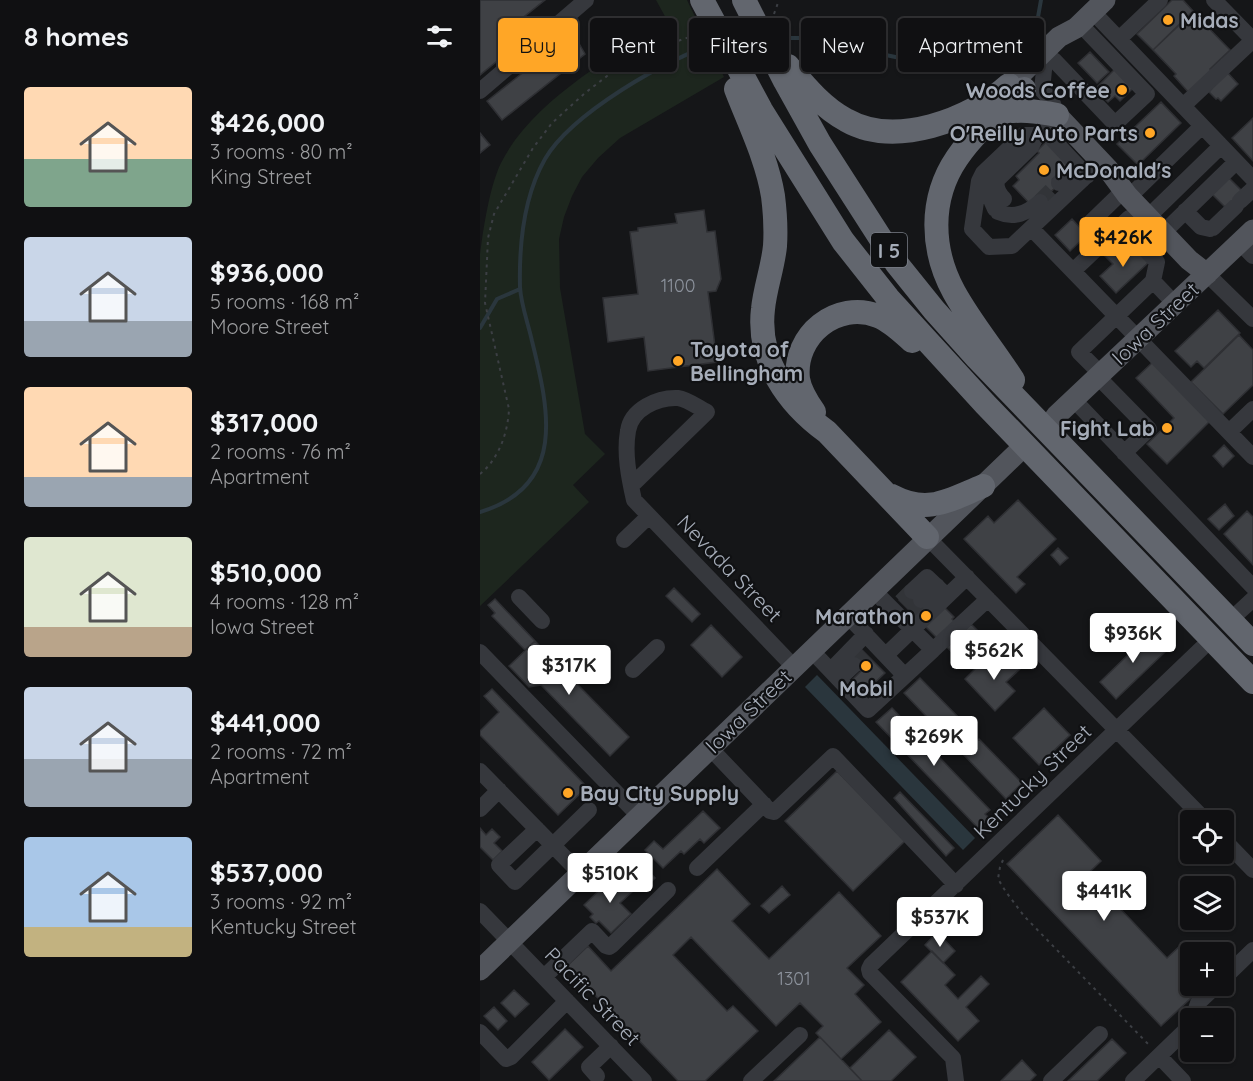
<!DOCTYPE html>
<html lang="en">
<head>
<meta charset="utf-8">
<style>
	:root { --surface:#101012; --page:#1e1e20; --text:#f1f3f6; --muted:#9c9d9f; --line:#303032; --accent:#ffa626 }
	body { margin:0; font-family:Quicksand,sans-serif; background:var(--page); color:var(--text); height:100vh; display:flex; flex-direction:column; font-size:22px; white-space:nowrap }
	* { box-sizing:border-box; margin:0 }
	p { font-size:20px; color:var(--muted) }
	.icon { flex:none; width:33px; height:33px; fill:none; stroke:currentColor; stroke-width:2; stroke-linecap:round; stroke-linejoin:round }
	.map { position:relative; flex:1; overflow:hidden }
	.details { display:flex; flex-direction:column; background:var(--surface); width:480px }
	.details>* { flex:none }
	.banner { position:absolute; left:18px; top:18px; width:570px; height:54px; display:flex; gap:12px }
	.fabs { position:absolute; left:700px; top:810px; display:grid; gap:12px }
	.fabs a { display:grid; place-items:center; width:54px; height:54px; border-radius:6px; background:var(--surface); box-shadow:0 2px 4px #0004,0 0 0 2px var(--line); font-size:30px }
	.price { position:absolute; translate:-50% -51px; padding:0 14px; border-radius:6px; background:#fff; color:#222; font-size:20px; line-height:39px; filter:drop-shadow(0 2px 3px #0008) }
	.price::after { content:''; position:absolute; left:50%; top:36px; width:18px; height:14px; margin-left:-9px; background:inherit; clip-path:polygon(0 0,100% 0,50% 100%) }
	.price.current { background:var(--accent); color:#111 }
	ul { padding:0; list-style:none }
	li { display:flex; align-items:center; gap:18px; height:150px; padding:0 24px }
	li span { display:grid; place-items:center; flex:none; width:168px; height:120px; border-radius:6px; color:#555 }
	li>.icon { margin-inline-start:auto }
	span .icon { width:72px; height:72px; fill:#fffc; stroke-width:1 }
	li b { font-size:26px }
	h2 { display:flex; justify-content:space-between; align-items:center; height:72px; padding:0 24px; font-size:26px }
	.pill { padding:0 21px; border-radius:6px; background:var(--surface); box-shadow:0 2px 4px #0004,0 0 0 2px var(--line); font-size:21px; line-height:54px }
	.pill.current { background:var(--accent); color:#111 }
	main { display:flex; flex:1; min-height:0 }
	.map>svg:first-child { display:block }
	.green { fill:#1d261e }
	.water { fill:#2a363d }
	.lines { fill:none; stroke-linecap:round; stroke-linejoin:round }
	.stream { stroke:#2a363d; stroke-width:4 }
	.building { fill:#3f4145; stroke:#2f3034; stroke-width:1.5 }
	.minor-tunnel { stroke:#323438; stroke-width:16; stroke-dasharray:16 8; stroke-linecap:butt }
	.path { stroke:#3c3f44; stroke-width:2; stroke-dasharray:3 4.5; stroke-linecap:butt }
	.minor { stroke:#36383d; stroke-width:16 }
	.major { stroke:#52555c; stroke-width:21 }
	.highway { stroke:#62666e; stroke-width:24 }
	.poi-dot { fill:#ffa626; stroke:#101113; stroke-width:2 }
	.labels { text-anchor:middle; dominant-baseline:central; stroke-width:4.5; stroke-linejoin:round; paint-order:stroke }
	.number-label { font-size:18px; fill:#8c929c }
	.shield { fill:#101113; stroke:#797e87; stroke-width:1.5 }
	.shield-label { font-size:20px; font-weight:bold; fill:#a6adb9 }
	.poi-label { font-size:21px; font-weight:bold; fill:#a6adb9; stroke:#101113; text-anchor:start }
	.street-label { font-size:21px; fill:#a6adb9; stroke:#101113 }
</style>
</head>
<body>
<main>
<section class="details">
<h2>8 homes<svg class="icon" aria-label="filters" viewBox="0 0 24 24"><path d="M4 7h16M4 17h16"/><circle cx="9" cy="7" r="2"/><circle cx="15" cy="17" r="2"/></svg></h2>
<ul>
<li><span style="background:linear-gradient(#ffd9b3 60%,#7fa58c 0)"><svg class="icon" aria-label="home" viewBox="0 0 24 24"><path d="M3 11l9-7 9 7M6 9v11h12V9"/></svg></span><div><b>$426,000</b><p>3 rooms · 80 m²</p><p>King Street</p></div></li>
<li><span style="background:linear-gradient(#c9d6e8 70%,#9aa5b1 0)"><svg class="icon" aria-label="home" viewBox="0 0 24 24"><path d="M3 11l9-7 9 7M6 9v11h12V9"/></svg></span><div><b>$936,000</b><p>5 rooms · 168 m²</p><p>Moore Street</p></div></li>
<li><span style="background:linear-gradient(#ffd9b3 75%,#9aa5b1 0)"><svg class="icon" aria-label="home" viewBox="0 0 24 24"><path d="M3 11l9-7 9 7M6 9v11h12V9"/></svg></span><div><b>$317,000</b><p>2 rooms · 76 m²</p><p>Apartment</p></div></li>
<li><span style="background:linear-gradient(#dfe7d0 75%,#b9a48a 0)"><svg class="icon" aria-label="home" viewBox="0 0 24 24"><path d="M3 11l9-7 9 7M6 9v11h12V9"/></svg></span><div><b>$510,000</b><p>4 rooms · 128 m²</p><p>Iowa Street</p></div></li>
<li><span style="background:linear-gradient(#c9d6e8 60%,#9aa5b1 0)"><svg class="icon" aria-label="home" viewBox="0 0 24 24"><path d="M3 11l9-7 9 7M6 9v11h12V9"/></svg></span><div><b>$441,000</b><p>2 rooms · 72 m²</p><p>Apartment</p></div></li>
<li><span style="background:linear-gradient(#a9c7e8 75%,#c2b280 0)"><svg class="icon" aria-label="home" viewBox="0 0 24 24"><path d="M3 11l9-7 9 7M6 9v11h12V9"/></svg></span><div><b>$537,000</b><p>3 rooms · 92 m²</p><p>Kentucky Street</p></div></li>
</ul>
</section>
<div class="map">
<svg width="773" height="1081" viewBox="0 0 773 1081">
	<rect width="100%" height="100%" fill="#151618"/>
	<path class="green" d="M176 0H207L244 77 140 138 118 158 102 177 92 196 84 217 79 239 80 288 105 434 125 454 93 485 109 502 0 606V254C3 229 10 185 21 163 52 101 131 58 187 20Z"/>
	<path class="water" d="M337 675 495 838 483 850 325 687Z"/>
	<g class="lines">
		<path class="stream" d="M252 38 272 37
			M294 38H323L430 60 500 69 515 63 537 42 558 17 561 0
			M0 328 17 299 40 289
			M0 512C87 486 69 410 52 341 48 323 41 305 40 287 39 245 44 196 65 159 91 114 187 58 237 43"/>
	</g>
	<path class="building" d="M0 0H65L21 35 32 49 0 75Z
		M692 0H703L713 11 673 50 657 34Z
		M713 12 750 50 730 69 733 72 710 94 694 76 696 74 673 50Z
		M93 33 105 54 22 120 7 101Z
		M610 52 629 72 617 83 598 63Z
		M635 69 653 88 640 101 635 96 628 102 615 89Z
		M746 71 758 84 741 101 738 98 736 99 729 92Z
		M681 102 701 123 658 165 637 144Z
		M773 118V161L752 138Z
		M0 133 10 145 0 153Z
		M568 140 592 164 575 180 579 184 560 202 551 205 533 186 539 180 536 176 559 153 557 151Z
		M749 178 763 192 746 208 732 194Z
		M224 210 227 232 235 231 241 279 236 291 228 292 237 362 168 371 164 337 128 342 123 298 158 294 150 232 158 231V228L197 223 195 214Z
		M592 219 607 235 590 251 575 235Z
		M653 245 669 262 636 293 620 276 633 264 625 256 632 250 639 258Z
		M738 310 760 333 724 368 717 361 711 367 695 351Z
		M759 335 773 350V385L743 414 711 382Z
		M674 361 731 420 687 464 667 444 694 418 656 378Z
		M744 445 754 456 743 467 733 456Z
		M538 500 576 539 537 577 545 584 536 593 484 539 508 516 514 523Z
		M745 504 754 516 739 530 728 519Z
		M767 511 773 517V565L744 534Z
		M578 548 588 558 580 565 571 555Z
		M194 588 220 614 212 622 186 596Z
		M430 589 450 610 439 620 419 600Z
		M15 599 55 641 45 650 12 616 15 613 8 605Z
		M462 605 474 617 472 619 475 622 458 639 443 624Z
		M491 624 503 636 479 660 467 647Z
		M231 625 262 657 242 677 211 645Z
		M661 628 685 652 636 699 620 682 653 650 646 642Z
		M55 641 149 737 130 756 61 685 49 687 29 666Z
		M378 646 405 673 385 692 373 679 381 671 367 657Z
		M526 655 540 669 526 682 535 691 515 711 485 679 504 660 513 668Z
		M440 678 483 722 467 738 424 693Z
		M12 689 107 787 78 815 0 735V731L19 712 4 696Z
		M412 708 510 810 505 814 509 818 498 828 396 722Z
		M564 708 590 735 559 765 533 738Z
		M499 739 542 783 526 799 483 754Z
		M357 771 425 841 373 891 305 821Z
		M420 792 474 848 466 856 414 798Z
		M223 811 240 828 224 843 220 839 204 854 201 851 183 868 165 850 174 841 183 849Z
		M578 815 621 861 589 892 597 901 616 883 687 958 703 943 712 952 711 986H724L681 1026 527 864Z
		M0 828 6 835 12 829 20 837 14 843 22 851 13 860 0 847Z
		M157 859 175 878 162 891 144 871Z
		M237 869 270 904 252 921 289 959 359 892 401 936 367 968 384 985 375 994 401 1022 361 1059 336 1033 343 1026 320 1003 296 1026 211 937 193 955 247 1011 253 1006 278 1031 225 1081H198L87 966 108 946 131 971Z
		M136 874 153 891 140 903 151 914 131 933 119 921 116 923 110 917 113 914 104 905Z
		M302 886 310 895 289 913 281 906Z
		M457 932 475 951 463 963 445 945Z
		M452 951 475 975 465 985 478 999 501 976 509 984 486 1007 499 1021 478 1041 421 982Z
		M34 990 49 1004 35 1017 21 1003Z
		M14 1007 27 1021 18 1030 4 1016Z
		M85 1029 103 1047 69 1080 52 1062Z
		M409 1030 436 1057 411 1081H382L370 1068Z
		M340 1037 382 1081H294Z
		M632 1039 646 1053 617 1081H588Z
		M542 1060 556 1075 550 1081H521Z"/>
	<g class="lines">
		<path class="minor-tunnel" d="M560 202 579 183
			M421 602 432 591
			M430 611 441 600
			M374 665 386 654"/>
		<path class="path" d="M294 14 299 0
			M0 474C19 459 28 432 29 409L5 303 8 238 14 214 53 148 72 123 105 93 140 66 166 52 221 33
			M523 860 520 867 518 879 526 892 544 916 670 1046"/>
		<path class="minor" d="M734 0 773 40
			M613 12 773 179
			M639 39 680 0
			M574 60 635 124 667 94 600 24
			M564 70 562 90 572 101 577 115 557 135H543L503 173 499 181 492 229 509 247 532 246 621 162
			M0 91 106 0
			M703 106 773 40
			M563 129 607 176
			M513 172C505 183 509 197 515 209
			M579 183 583 179 602 180
			M649 197 722 126
			M524 199C519 194 515 188 517 180L551 147 557 135
			M760 201 773 189
			M705 211 721 227 730 229
			M518 212C534 219 547 213 560 202
			M668 217 741 146
			M611 222 644 190
			M551 228 773 457
			M733 228 756 206
			M683 233 756 162
			M760 243 773 256
			M593 271 649 218
			M727 274 773 319
			M673 281 695 304
			M621 374 599 352 673 281 677 262 642 225
			M618 377 669 429 644 453
			M593 399 773 587
			M749 432 773 409
			M151 486 227 412C219 408 207 399 198 398 178 397 151 409 148 431 144 453 149 478 154 500L314 667
			M447 537 725 820
			M144 540 169 516
			M393 590 453 650 508 599
			M432 591 447 577 467 596
			M39 597 62 621
			M441 600 457 586
			M759 612 773 599
			M367 615 425 676
			M331 650 388 710 453 650
			M0 652 159 816
			M406 655 487 577
			M153 670 177 647
			M351 670 386 634
			M359 679 374 665
			M230 748 290 811 294 812 353 756 476 885
			M0 771 100 873
			M0 809 19 790
			M57 829 19 865 35 882 109 810
			M744 840 773 870
			M217 868 284 804
			M0 911 164 1081
			M64 977 112 931 126 946 129 947 132 945 188 890
			M744 978 773 950
			M713 1018 718 1003 736 986
			M0 1032 26 1059 31 1057 87 1001
			M679 1056 703 1081
			M117 1076 109 1067 131 1046
			M271 1081 320 1035
			M476 1081 473 1058 390 973 389 969 391 965 722 648
			M571 1081 620 1034
			M653 1081 711 1025"/>
		<path class="major" d="M535 80 579 37 596 28 625 0
			M577 115 628 169 647 195 709 260 727 274
			M576 416 773 230
			M0 970 538 452"/>
		<path class="highway" d="M222 0 281 110 363 241 408 298 505 404 773 682
			M264 0 305 81 340 144 383 211 417 264 454 310 497 358 773 644
			M308 66C325 86 342 107 366 120 415 148 490 120 529 85
			M256 89C269 123 287 159 293 196 295 212 296 231 295 246 293 267 285 288 283 309 277 360 307 403 347 432L447 537
			M518 113C539 109 556 111 577 115
			M533 380C514 350 491 323 474 292 451 250 449 199 477 158 495 131 521 111 544 89
			M334 412C327 402 320 391 318 379 313 335 357 300 398 316 411 321 422 332 432 341
			M412 496C448 515 469 500 503 486"/>
	</g>
	<g class="poi-dot">
		<circle cx="688" cy="20" r="6"/>
		<circle cx="642" cy="90" r="6"/>
		<circle cx="670" cy="133" r="6"/>
		<circle cx="564" cy="170" r="6"/>
		<circle cx="198" cy="361" r="6"/>
		<circle cx="687" cy="428" r="6"/>
		<circle cx="446" cy="616" r="6"/>
		<circle cx="386" cy="666" r="6"/>
		<circle cx="88" cy="793" r="6"/>
	</g>
	<g class="labels">
		<g class="number-label">
			<text x="198" y="285">1100</text>
			<text x="314" y="978">1301</text>
		</g>
		<rect class="shield" x="391" y="233" width="36" height="34" rx="4.5"/>
		<g class="shield-label">
			<text x="409" y="250">I 5</text>
		</g>
		<g class="poi-label">
			<text x="700" y="20">Midas</text>
			<text x="630" y="90" text-anchor="end">Woods Coffee</text>
			<text x="658" y="133" text-anchor="end">O'Reilly Auto Parts</text>
			<text x="576" y="170">McDonald's</text>
			<text x="210" y="349">Toyota of<tspan x="210" dy="24">Bellingham</tspan></text>
			<text x="675" y="428" text-anchor="end">Fight Lab</text>
			<text x="434" y="616" text-anchor="end">Marathon</text>
			<text x="386" y="688" text-anchor="middle">Mobil</text>
			<text x="100" y="793">Bay City Supply</text>
		</g>
		<g class="street-label">
			<text transform="translate(675 323) rotate(-43)">Iowa Street</text>
			<text transform="translate(250 568) rotate(46)">Nevada Street</text>
			<text transform="translate(268 711) rotate(-44)">Iowa Street</text>
			<text transform="translate(552 781) rotate(-44)">Kentucky Street</text>
			<text transform="translate(113 996) rotate(46)">Pacific Street</text>
		</g>
	</g>
</svg>
<div class="fabs">
<a><svg class="icon" aria-label="locate" viewBox="0 0 24 24"><circle cx="12" cy="12" r="6"/><path d="M12 2v4M12 18v4M2 12h4M18 12h4"/></svg></a>
<a><svg class="icon" aria-label="layers" viewBox="0 0 24 24"><path d="M12 4l9 5-9 5-9-5zM3 14l9 5 9-5"/></svg></a>
<a>+</a>
<a>−</a>
</div>
<b class="price current" style="left:643px;top:268px">$426K</b>
<b class="price" style="left:653px;top:664px">$936K</b>
<b class="price" style="left:514px;top:681px">$562K</b>
<b class="price" style="left:89px;top:696px">$317K</b>
<b class="price" style="left:454px;top:767px">$269K</b>
<b class="price" style="left:130px;top:904px">$510K</b>
<b class="price" style="left:624px;top:922px">$441K</b>
<b class="price" style="left:460px;top:948px">$537K</b>
<div class="banner">
<a class="pill current">Buy</a>
<a class="pill">Rent</a>
<a class="pill">Filters</a>
<a class="pill">New</a>
<a class="pill">Apartment</a>
</div>
</div>
</main>
</body>
</html>
